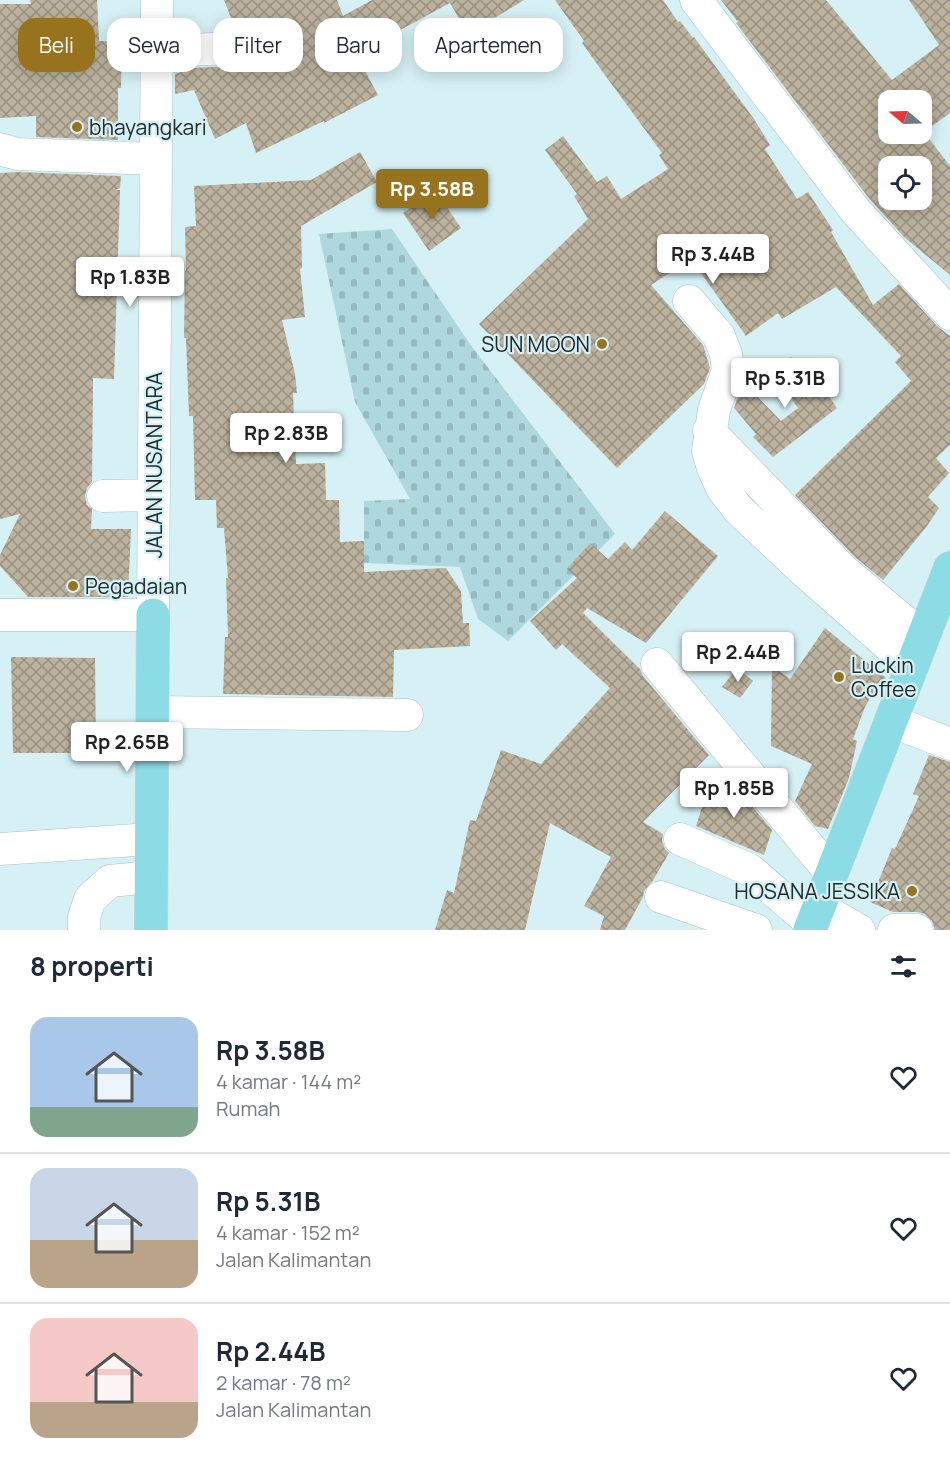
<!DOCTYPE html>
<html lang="id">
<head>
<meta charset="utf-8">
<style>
	:root { --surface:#fff; --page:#f2f2f3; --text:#1f2937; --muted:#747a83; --line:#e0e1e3; --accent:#98731d }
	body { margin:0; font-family:Manrope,sans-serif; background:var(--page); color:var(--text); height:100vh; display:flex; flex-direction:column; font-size:22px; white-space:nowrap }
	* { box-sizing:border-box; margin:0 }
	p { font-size:20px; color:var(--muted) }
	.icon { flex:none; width:33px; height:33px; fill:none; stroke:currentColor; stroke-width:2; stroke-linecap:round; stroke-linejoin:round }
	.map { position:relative; height:930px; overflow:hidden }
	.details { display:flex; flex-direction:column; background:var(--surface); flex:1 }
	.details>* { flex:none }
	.hud { position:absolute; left:18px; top:18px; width:600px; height:54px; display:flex; gap:12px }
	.needle { width:39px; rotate:289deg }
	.controls { position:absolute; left:878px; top:90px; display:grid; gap:12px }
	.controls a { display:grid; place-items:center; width:54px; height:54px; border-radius:12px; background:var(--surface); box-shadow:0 3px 15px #0003; font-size:30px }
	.price { position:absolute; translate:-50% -51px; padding:0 14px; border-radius:6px; background:#fff; color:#222; font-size:20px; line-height:39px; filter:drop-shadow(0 2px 3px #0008) }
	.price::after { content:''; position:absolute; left:50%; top:36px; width:18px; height:14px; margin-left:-9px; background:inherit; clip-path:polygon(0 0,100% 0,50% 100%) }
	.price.selected { background:var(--accent); color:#fff }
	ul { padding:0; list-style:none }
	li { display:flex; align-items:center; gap:18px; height:150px; padding:0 30px }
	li+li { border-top:2px solid var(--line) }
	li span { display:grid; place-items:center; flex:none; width:168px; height:120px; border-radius:18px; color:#555 }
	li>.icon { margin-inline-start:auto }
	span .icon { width:72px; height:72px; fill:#fffc; stroke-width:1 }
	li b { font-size:26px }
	h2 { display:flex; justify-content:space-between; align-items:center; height:72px; padding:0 30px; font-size:26px }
	.pill { padding:0 21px; border-radius:18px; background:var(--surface); box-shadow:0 3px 15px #0003; font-size:21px; line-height:54px }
	.pill.selected { background:var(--accent); color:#fff }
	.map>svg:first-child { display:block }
	.cemetery { fill:url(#cemetery-stones) }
	.building { fill:url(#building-cross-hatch); fill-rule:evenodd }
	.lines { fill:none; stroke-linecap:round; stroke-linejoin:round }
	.minor-casing { stroke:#a7c2c6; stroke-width:33 }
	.major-casing { stroke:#d3d5d5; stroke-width:34 }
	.minor { stroke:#fff; stroke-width:32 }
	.major { stroke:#8cdce6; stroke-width:33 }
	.poi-dot { fill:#98731d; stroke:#d5f1f5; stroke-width:2 }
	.labels { text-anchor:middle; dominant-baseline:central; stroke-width:4.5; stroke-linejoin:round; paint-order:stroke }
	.poi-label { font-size:21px; fill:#212b2d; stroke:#d5f1f5; text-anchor:start }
	.street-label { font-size:21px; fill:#212b2d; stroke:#d5f1f5 }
</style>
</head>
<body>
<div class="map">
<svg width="950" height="930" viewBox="0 0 950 930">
	<defs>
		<pattern id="cemetery-stones" width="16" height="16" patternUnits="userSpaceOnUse" patternTransform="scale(1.5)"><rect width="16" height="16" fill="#aed8de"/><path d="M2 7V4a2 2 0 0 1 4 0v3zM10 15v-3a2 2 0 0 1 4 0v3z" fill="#95babf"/></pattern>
		<pattern id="building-cross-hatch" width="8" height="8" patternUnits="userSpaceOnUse" patternTransform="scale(1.5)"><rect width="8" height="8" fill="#bcb29e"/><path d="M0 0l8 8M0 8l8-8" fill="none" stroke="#989181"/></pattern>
	</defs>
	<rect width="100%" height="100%" fill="#d5f1f5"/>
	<path class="cemetery" d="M392 229 470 344 615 534 508 641 478 619 460 567 364 563V501L410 499 355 402 319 234Z"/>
	<path class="building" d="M30 0H97L99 41 122 42 121 88H118V140L36 137V116L0 118V4H31Z
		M224 0H337L343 16 372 0H524L468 34 450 3 356 54 378 95 324 123V121L256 153 246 123 215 139 194 90 175 94V74L193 68 278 64 287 61 293 54 295 45 292 37 285 30 276 28 236 30Z
		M555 0H663L678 22 680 21 693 38 694 37 754 119 770 145 765 149 797 199 808 192 833 230 831 232 873 305 899 284 937 326 950 336V445L936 458 949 473 928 497 939 508 927 526 883 580 855 557 795 495 911 381 895 362 901 356 836 287 782 319 778 313 746 336 691 259 651 285 703 345 710 368 704 384 617 468 479 324 588 219 574 196 577 194 545 150 563 136 597 182 607 176 621 199 668 169 659 155 662 153 602 71 582 43 584 41Z
		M721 0H826L892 80 939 45 909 0H950V113L924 132 950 166V275L904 237 868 197 736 23 738 22ZM888 100H921V134H888ZM888 166H921V200H888Z
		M360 152 377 182 301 226 302 268 300 269 305 317 282 320 295 374 297 393H293L296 464 325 463 326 500H339L340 542 364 541V572L446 568 461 591 463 623H469L470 646 394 650 393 697 223 694 225 637H228L226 578H228L224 528H217L216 500H195L193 416H189L186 338H184L185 271H186L185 227 196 226 194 186 311 180Z
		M19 172 121 176 120 188 116 190H120L114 379 93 378 92 482 87 488 85 496 87 505 92 509 91 529H131L128 597H28L0 566V555L20 514 0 519V173Z
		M435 190 461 228 429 251 403 213Z
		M791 357 817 387 820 384 837 408 773 457 753 437 756 434 734 408 743 382 781 421 798 408 773 373Z
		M665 511 718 556 646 643 587 608 583 613 640 669 643 676 709 755 643 822 663 834 662 841 665 849 669 853 652 882 644 891 643 897 625 930H600L604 916 584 906 611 857 550 823 525 930H435L447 890 454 893 470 820 476 821 501 750 541 764 610 688 562 644 556 650 530 621 577 578 567 569 590 543 608 559 625 542 632 550Z
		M825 628 886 678 873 693 865 707 853 739 857 741 849 778 828 829 815 826 795 801 812 764 771 746 772 666 790 679Z
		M11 657 95 658 96 753H13Z
		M737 668 753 681 740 698 722 687Z
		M929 755 950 762V930H935L932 921 925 914 917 912H893L870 902 892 848 895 849 919 796 913 794Z
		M710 782 746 799 772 830 764 855 696 826Z"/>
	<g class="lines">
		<defs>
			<path id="minor" d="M696 0 854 209 950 314
				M157 61 190 50 277 46
				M0 149 17 154 156 159
				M689 301 719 336 726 354 728 370 714 410 708 451 713 468 722 488 738 509 805 572 911 665
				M709 431 843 570 923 637
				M103 496 154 495
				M0 615H153L157 0
				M657 664 831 873
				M153 712 407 715
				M891 721 950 744
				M680 839 750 870 812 924
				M0 849 151 839
				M661 897 756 930
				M819 907 859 930
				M84 930V917L90 899 110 881 151 877
				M894 930H917"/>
			<path id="major" d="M151 930 153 615
				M810 930 950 568"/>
		</defs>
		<use href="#minor" class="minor-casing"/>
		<use href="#major" class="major-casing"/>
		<use href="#minor" class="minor"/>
		<use href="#major" class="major"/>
	</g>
	<g class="poi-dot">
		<circle cx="77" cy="127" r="6"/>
		<circle cx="602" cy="344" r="6"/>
		<circle cx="73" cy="586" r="6"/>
		<circle cx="839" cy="677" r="6"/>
		<circle cx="912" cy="891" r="6"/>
	</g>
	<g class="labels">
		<g class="poi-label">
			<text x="89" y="127">bhayangkari</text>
			<text x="590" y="344" text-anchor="end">SUN MOON</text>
			<text x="85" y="586">Pegadaian</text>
			<text x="851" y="665">Luckin<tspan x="851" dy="24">Coffee</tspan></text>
			<text x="900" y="891" text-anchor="end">HOSANA JESSIKA</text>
		</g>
		<g class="street-label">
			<text transform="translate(154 465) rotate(-90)">JALAN NUSANTARA</text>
		</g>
	</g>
</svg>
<div class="controls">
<a><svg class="needle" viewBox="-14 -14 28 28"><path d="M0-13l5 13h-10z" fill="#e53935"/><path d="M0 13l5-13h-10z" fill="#747a83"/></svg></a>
<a><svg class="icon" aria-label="locate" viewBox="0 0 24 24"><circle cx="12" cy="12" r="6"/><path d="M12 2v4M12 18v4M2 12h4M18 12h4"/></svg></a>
</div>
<b class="price selected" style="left:432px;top:220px">Rp 3.58B</b>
<b class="price" style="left:713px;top:285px">Rp 3.44B</b>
<b class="price" style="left:130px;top:308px">Rp 1.83B</b>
<b class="price" style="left:785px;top:409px">Rp 5.31B</b>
<b class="price" style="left:286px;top:464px">Rp 2.83B</b>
<b class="price" style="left:738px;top:683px">Rp 2.44B</b>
<b class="price" style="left:127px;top:773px">Rp 2.65B</b>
<b class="price" style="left:734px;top:819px">Rp 1.85B</b>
<div class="hud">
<a class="pill selected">Beli</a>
<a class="pill">Sewa</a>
<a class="pill">Filter</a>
<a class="pill">Baru</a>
<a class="pill">Apartemen</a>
</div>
</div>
<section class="details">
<h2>8 properti<svg class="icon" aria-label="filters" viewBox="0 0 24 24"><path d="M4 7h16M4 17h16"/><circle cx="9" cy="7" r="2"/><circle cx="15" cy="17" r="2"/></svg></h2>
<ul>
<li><span style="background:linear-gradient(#a9c7e8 75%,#7fa58c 0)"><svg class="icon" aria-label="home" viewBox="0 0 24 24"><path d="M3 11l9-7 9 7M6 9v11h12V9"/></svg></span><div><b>Rp 3.58B</b><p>4 kamar · 144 m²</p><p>Rumah</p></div><svg class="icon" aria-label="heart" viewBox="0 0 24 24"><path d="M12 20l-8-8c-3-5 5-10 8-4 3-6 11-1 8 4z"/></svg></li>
<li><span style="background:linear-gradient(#c9d6e8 60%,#b9a48a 0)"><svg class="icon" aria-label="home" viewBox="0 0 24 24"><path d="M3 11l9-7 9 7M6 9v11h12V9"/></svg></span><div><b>Rp 5.31B</b><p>4 kamar · 152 m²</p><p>Jalan Kalimantan</p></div><svg class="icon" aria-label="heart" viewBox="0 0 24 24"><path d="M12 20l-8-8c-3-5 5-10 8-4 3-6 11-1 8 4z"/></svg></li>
<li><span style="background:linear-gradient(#f6c9c9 70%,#b9a48a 0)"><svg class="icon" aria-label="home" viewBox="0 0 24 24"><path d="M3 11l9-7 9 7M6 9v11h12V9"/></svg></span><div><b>Rp 2.44B</b><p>2 kamar · 78 m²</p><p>Jalan Kalimantan</p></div><svg class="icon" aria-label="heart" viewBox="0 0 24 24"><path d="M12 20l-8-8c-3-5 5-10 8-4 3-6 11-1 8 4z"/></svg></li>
</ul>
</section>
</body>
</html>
